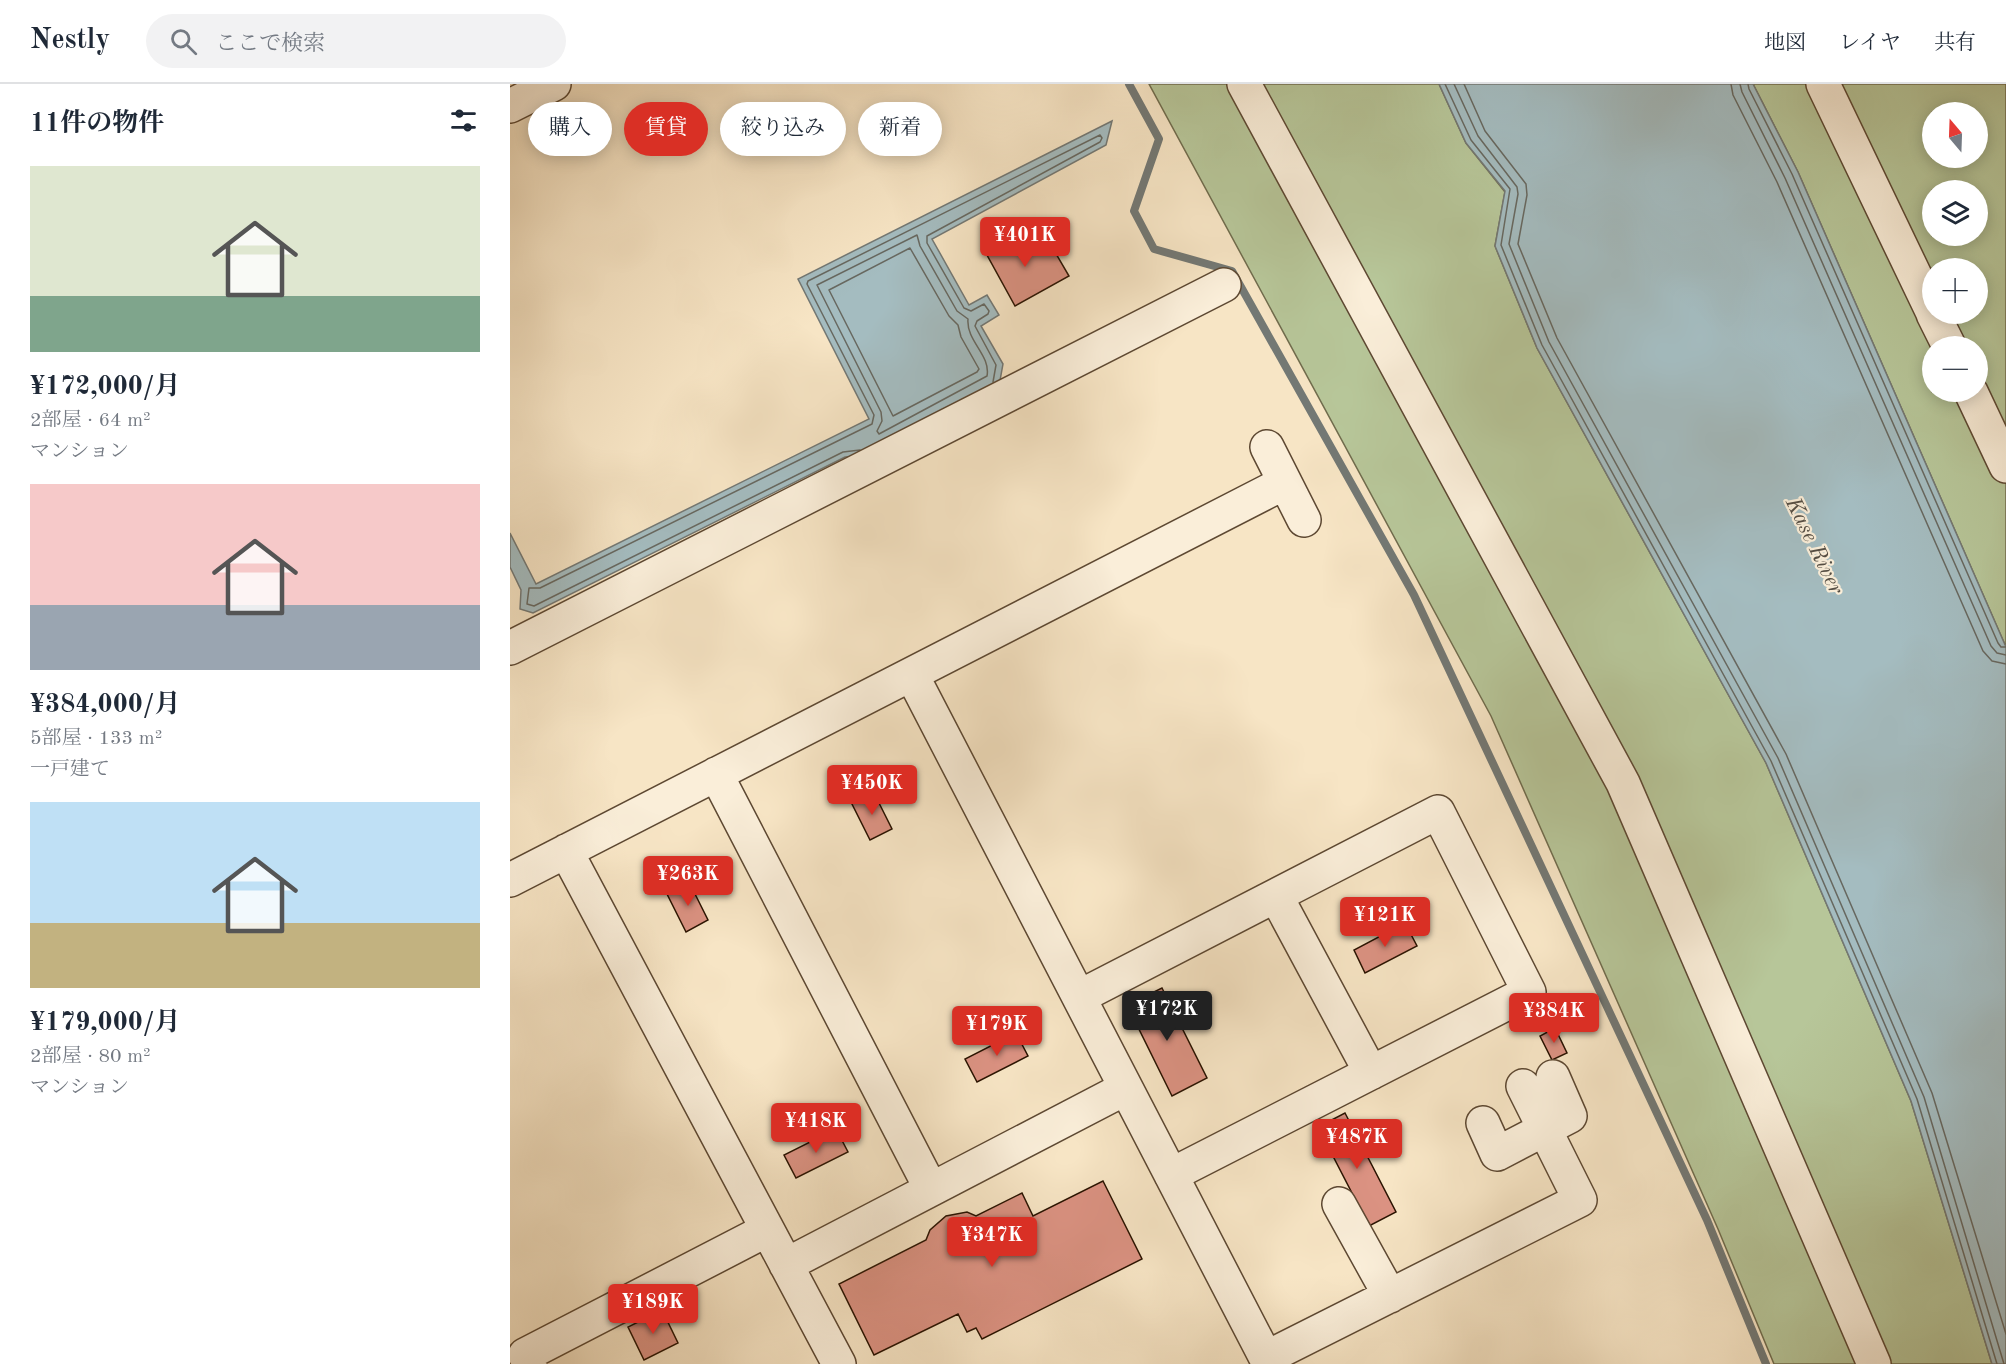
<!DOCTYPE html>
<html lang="ja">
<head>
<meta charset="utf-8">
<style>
	:root { --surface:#fff; --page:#f2f2f3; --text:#1f2937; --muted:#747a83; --line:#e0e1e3; --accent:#d93025 }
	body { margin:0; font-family:"Old Standard TT","Noto Serif JP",serif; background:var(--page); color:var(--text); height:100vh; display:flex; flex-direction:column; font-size:22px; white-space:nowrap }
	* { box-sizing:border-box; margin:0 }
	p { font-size:20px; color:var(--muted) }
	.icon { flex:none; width:33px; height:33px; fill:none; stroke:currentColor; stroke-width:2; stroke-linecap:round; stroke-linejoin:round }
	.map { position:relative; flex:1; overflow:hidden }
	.drawer { display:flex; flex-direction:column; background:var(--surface); width:510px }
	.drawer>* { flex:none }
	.banner { position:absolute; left:18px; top:18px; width:570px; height:54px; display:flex; gap:12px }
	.needle { width:39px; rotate:341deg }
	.buttons { position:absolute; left:1412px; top:18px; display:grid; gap:12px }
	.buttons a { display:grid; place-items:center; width:66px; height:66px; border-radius:50%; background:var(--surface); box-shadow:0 3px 15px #0003; font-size:30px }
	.price { position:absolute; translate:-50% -51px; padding:0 14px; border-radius:6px; background:var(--accent); color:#fff; font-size:20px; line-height:39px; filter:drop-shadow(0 2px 3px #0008) }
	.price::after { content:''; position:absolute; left:50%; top:36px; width:18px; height:14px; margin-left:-9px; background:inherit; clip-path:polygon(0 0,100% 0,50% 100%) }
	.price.on { background:#222; color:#fff }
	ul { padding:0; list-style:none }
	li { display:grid; align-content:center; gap:12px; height:318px; padding:0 30px }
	li span { display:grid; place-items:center; height:186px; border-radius:0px; color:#555 }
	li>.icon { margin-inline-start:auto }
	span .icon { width:108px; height:108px; fill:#fffc; stroke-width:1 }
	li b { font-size:26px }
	h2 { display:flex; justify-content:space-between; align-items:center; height:72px; padding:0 30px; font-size:26px }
	.pill { padding:0 21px; border-radius:27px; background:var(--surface); box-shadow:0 3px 15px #0003; font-size:21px; line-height:54px }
	.pill.on { background:var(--accent); color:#fff }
	header { display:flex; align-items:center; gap:36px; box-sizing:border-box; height:84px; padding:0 30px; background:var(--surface); border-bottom:2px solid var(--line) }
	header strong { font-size:28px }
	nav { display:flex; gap:33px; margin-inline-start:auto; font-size:21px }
	.search { width:420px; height:54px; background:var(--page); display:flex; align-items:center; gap:15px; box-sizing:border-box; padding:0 21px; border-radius:33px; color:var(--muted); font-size:22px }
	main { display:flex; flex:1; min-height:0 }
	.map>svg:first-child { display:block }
	.green { fill:#b7c699; stroke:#706c4d; stroke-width:1.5; fill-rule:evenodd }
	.water { fill:#a4bcc0; stroke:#737874; stroke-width:1.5 }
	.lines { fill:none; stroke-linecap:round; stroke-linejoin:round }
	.shore { stroke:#676860; stroke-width:1.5 }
	.stream { stroke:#737874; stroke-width:8 }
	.building { fill:#db9282; stroke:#2a1301; stroke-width:1.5 }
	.minor-casing { stroke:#5d4832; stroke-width:36 }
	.minor { stroke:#faeed9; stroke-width:33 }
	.labels { text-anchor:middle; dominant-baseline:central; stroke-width:4.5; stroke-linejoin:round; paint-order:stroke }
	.water-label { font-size:22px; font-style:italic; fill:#554e44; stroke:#faeed9 }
</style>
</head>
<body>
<header>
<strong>Nestly</strong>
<div class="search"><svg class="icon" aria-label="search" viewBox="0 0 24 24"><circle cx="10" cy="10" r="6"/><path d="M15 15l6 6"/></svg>ここで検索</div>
<nav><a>地図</a><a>レイヤ</a><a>共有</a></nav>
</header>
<main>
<section class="drawer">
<h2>11件の物件<svg class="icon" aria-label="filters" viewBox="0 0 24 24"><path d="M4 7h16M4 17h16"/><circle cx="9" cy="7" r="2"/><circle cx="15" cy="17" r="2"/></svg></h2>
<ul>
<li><span style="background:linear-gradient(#dfe7d0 70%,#7fa58c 0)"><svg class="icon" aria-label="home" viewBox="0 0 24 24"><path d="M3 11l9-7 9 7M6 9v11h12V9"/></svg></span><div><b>¥172,000/月</b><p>2部屋 · 64 m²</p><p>マンション</p></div></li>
<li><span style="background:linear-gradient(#f6c9c9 65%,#9aa5b1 0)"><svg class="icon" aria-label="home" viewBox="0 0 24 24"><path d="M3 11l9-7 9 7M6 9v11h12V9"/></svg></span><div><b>¥384,000/月</b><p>5部屋 · 133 m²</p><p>一戸建て</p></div></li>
<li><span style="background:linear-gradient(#bfe0f5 65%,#c2b280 0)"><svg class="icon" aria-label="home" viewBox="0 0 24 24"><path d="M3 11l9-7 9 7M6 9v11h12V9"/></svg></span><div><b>¥179,000/月</b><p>2部屋 · 80 m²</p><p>マンション</p></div></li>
</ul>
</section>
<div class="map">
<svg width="1496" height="1280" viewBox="0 0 1496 1280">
	<rect width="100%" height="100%" fill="#f7e5c5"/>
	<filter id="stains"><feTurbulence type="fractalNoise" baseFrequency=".00333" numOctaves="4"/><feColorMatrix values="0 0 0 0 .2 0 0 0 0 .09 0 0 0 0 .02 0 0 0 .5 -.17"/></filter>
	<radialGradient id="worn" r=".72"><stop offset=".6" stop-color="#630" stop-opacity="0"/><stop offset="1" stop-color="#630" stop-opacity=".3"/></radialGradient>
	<path class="green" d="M639 0H929L956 59 995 108 985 162 1027 264 1256 679 1401 1017 1482 1280H1264L1208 1145 981 632Z
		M1243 0H1496V563L1288 88ZM1422 28H1467V74H1422ZM1422 106H1467V152H1422ZM1422 184H1467V230H1422ZM1422 262H1467V308H1422Z"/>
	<path class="water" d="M929 0H1243L1288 88 1496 563V1280H1482L1401 1017 1256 679 1027 264 985 162 995 107 956 59Z
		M602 37 596 61 422 155 459 221 477 211 489 231 471 242 493 280 489 302 360 371 335 373 23 529 10 525 11 506 0 483V449L26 500 359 335 288 195Z"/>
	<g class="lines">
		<path class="shore" d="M935 0 961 56 1000 105 991 161 1032 261 1261 677 1407 1015 1487 1280
			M944 0 968 52 1007 103 1008 110 999 160 1039 258 1268 674 1414 1013 1494 1280
			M954 0 975 47 1016 100 1017 111 1008 160 1047 254 1276 670 1422 1009 1496 1250
			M1221 0 1223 11 1267 98 1473 567 1482 577 1496 580
			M1230 0 1232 8 1275 94 1481 562 1487 569 1496 571
			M1238 0 1239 5 1282 90 1488 559 1491 563H1496
			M407 151 410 162 447 227 458 235C456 257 481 271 477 292L369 350 367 347 372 337 371 328 307 201Z
			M400 164 439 232 448 241 451 253 469 285 467 288 383 332 319 206Z
			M350 366 333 368 24 522 17 520 19 504H30L362 340 364 331 297 200 298 197 590 51 592 54 590 58 417 152V159L454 224 461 227 474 220 479 227 478 230 467 237 465 242 486 281 483 298"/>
		<path class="stream" d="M619 0 649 55 624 127 644 165 722 187 904 511 1197 1136 1256 1280"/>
	</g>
	<path class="building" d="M498 148 511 171 538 156 559 192 505 222 472 162Z
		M363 707 382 745 360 756 341 718Z
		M179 798 198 836 176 848 157 810Z
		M895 839 907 862 855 889 844 866Z
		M652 904 697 994 662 1012 617 921Z
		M1045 944 1057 969 1042 976 1030 952Z
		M506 949 518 972 467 998 455 975Z
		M835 1029 886 1128 859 1142 808 1043Z
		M326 1045 338 1068 286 1094 274 1071Z
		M593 1097 632 1175 472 1255 466 1244 457 1248 448 1230 364 1271 329 1200 416 1156 420 1146 436 1132 457 1128 466 1132 512 1109 523 1132Z
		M152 1226 168 1259 134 1276 118 1243Z"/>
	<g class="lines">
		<defs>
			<path id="minor" d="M734 0 1113 699 1364 1280
				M1313 0 1422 227
				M0 22 44 0
				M1423 230 1439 262
				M1461 308 1496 382
				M757 363 794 436
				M0 564 714 201
				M406 599 756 1274 1070 1116 1013 1002
				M206 690 421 1105
				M56 767 329 1280
				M0 796 774 399
				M766 812 861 989
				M569 913 928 728 1019 908 661 1091
				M973 1039 987 1070 1060 1032 1043 993
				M829 1120 880 1212
				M276 1181 616 1004
				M20 1280 15 1271 257 1146"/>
		</defs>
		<use href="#minor" class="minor-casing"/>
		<use href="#minor" class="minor"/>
	</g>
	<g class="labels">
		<g class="water-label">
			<text transform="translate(1304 462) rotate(64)">Kase River</text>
		</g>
	</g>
	<rect width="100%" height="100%" filter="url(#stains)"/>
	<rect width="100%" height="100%" fill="url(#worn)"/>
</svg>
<div class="buttons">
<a><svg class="needle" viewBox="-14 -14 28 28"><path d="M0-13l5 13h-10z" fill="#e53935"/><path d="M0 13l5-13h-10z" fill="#747a83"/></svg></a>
<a><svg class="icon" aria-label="layers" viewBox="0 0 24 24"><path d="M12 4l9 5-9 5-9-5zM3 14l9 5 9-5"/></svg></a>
<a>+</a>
<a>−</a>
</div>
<b class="price" style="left:515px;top:184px">¥401K</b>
<b class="price" style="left:362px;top:732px">¥450K</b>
<b class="price" style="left:178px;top:823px">¥263K</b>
<b class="price" style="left:875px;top:864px">¥121K</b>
<b class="price on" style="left:657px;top:958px">¥172K</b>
<b class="price" style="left:1044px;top:960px">¥384K</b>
<b class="price" style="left:487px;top:973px">¥179K</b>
<b class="price" style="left:306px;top:1070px">¥418K</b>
<b class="price" style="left:847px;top:1086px">¥487K</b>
<b class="price" style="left:482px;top:1184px">¥347K</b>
<b class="price" style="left:143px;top:1251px">¥189K</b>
<div class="banner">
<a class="pill">購入</a>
<a class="pill on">賃貸</a>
<a class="pill">絞り込み</a>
<a class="pill">新着</a>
</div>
</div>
</main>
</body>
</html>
